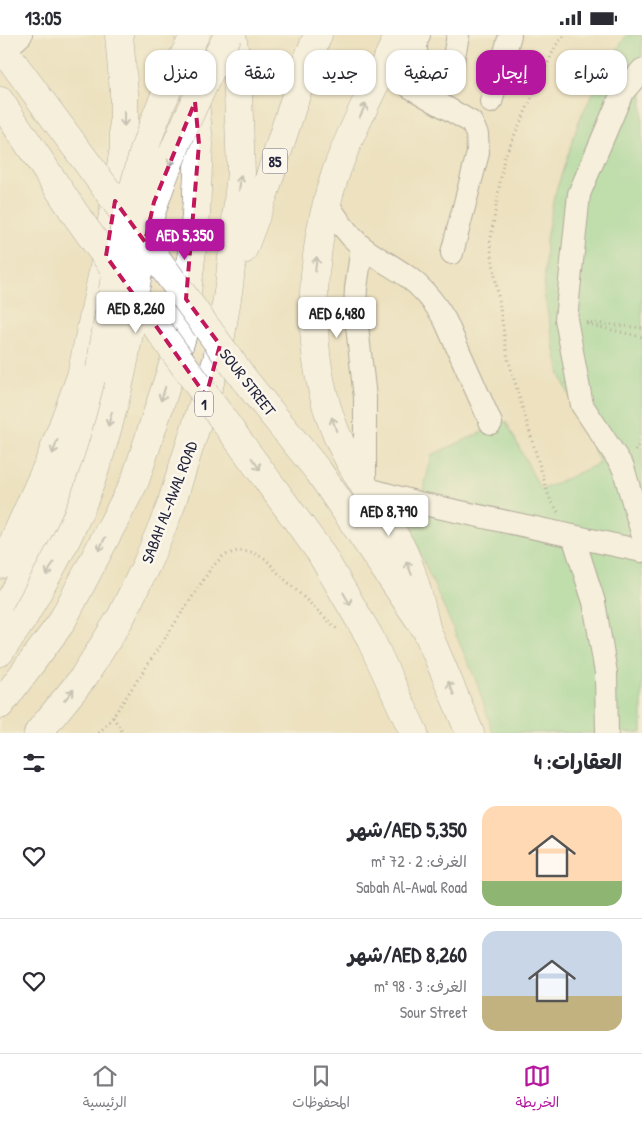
<!DOCTYPE html>
<html lang="ar">
<head>
<meta charset="utf-8">
<style>
	:root { --surface:#fff; --page:#f2f2f3; --text:#2b2b33; --muted:#7c7c81; --line:#e1e1e2; --accent:#b5179e }
	body { margin:0; font-family:"Patrick Hand","Playpen Sans Arabic",sans-serif; background:var(--page); color:var(--text); direction:rtl; height:100vh; display:flex; flex-direction:column; font-size:19px; white-space:nowrap }
	* { box-sizing:border-box; margin:0 }
	p { font-size:16px; color:var(--muted) }
	.icon { flex:none; width:28px; height:28px; fill:none; stroke:currentColor; stroke-width:2; stroke-linecap:round; stroke-linejoin:round }
	.map { position:relative; height:698px; overflow:hidden; direction:ltr }
	.panel { display:flex; flex-direction:column; background:var(--surface); flex:1 }
	.panel>* { flex:none }
	.top-card { position:absolute; left:15px; top:15px; width:612px; height:45px; direction:rtl; display:flex; gap:10px }
	.price { position:absolute; translate:-50% -42px; padding:0 11px; border-radius:5px; background:#fff; color:#222; font-size:16px; line-height:32px; filter:drop-shadow(0 1px 2px #0008) }
	.price::after { content:''; position:absolute; left:50%; top:30px; width:15px; height:11px; margin-left:-8px; background:inherit; clip-path:polygon(0 0,100% 0,50% 100%) }
	.price.current { background:var(--accent); color:#fff }
	ul { padding:0; list-style:none }
	li { display:flex; align-items:center; gap:15px; height:125px; padding:0 20px }
	li+li { border-top:1px solid var(--line) }
	li span { display:grid; place-items:center; flex:none; width:140px; height:100px; border-radius:15px; color:#555 }
	li>.icon { margin-inline-start:auto }
	span .icon { width:60px; height:60px; fill:#fffc; stroke-width:1 }
	li b { font-size:21px }
	h2 { display:flex; justify-content:space-between; align-items:center; height:60px; padding:0 20px; font-size:21px }
	.tag { padding:0 18px; border-radius:15px; background:var(--surface); box-shadow:0 1px 4px #0004; font-size:18px; line-height:45px }
	.tag.current { background:var(--accent); color:#fff }
	.status { display:flex; justify-content:space-between; align-items:center; height:35px; padding:0 25px; background:var(--surface); direction:ltr }
	.status svg { height:14px; fill:currentColor }
	.dock { display:flex; justify-content:space-around; align-items:center; height:70px; border-top:1px solid var(--line); background:var(--surface); font-size:14px; color:var(--muted) }
	.dock a { display:grid; justify-items:center; gap:2px }
	.dock .current { color:var(--accent) }
	.map>svg:first-child { display:block }
	.green { fill:#89d796; stroke:#567c68 }
	.lines { fill:none; stroke-linecap:round; stroke-linejoin:round }
	.minor-casing { stroke:#69656a; stroke-width:24 }
	.major-casing { stroke:#69656a; stroke-width:29 }
	.highway-casing { stroke:#69656a; stroke-width:29 }
	.path { stroke:#69656a; stroke-width:3; stroke-dasharray:1 4; stroke-linecap:butt }
	.minor { stroke:#fff; stroke-width:22 }
	.major { stroke:#fff; stroke-width:28 }
	.highway { stroke:#fff; stroke-width:28 }
	.major-bridge-casing { stroke:#69656a; stroke-width:29; stroke-linecap:butt }
	.highway-bridge-casing { stroke:#69656a; stroke-width:29; stroke-linecap:butt }
	.major-bridge { stroke:#fff; stroke-width:28 }
	.highway-bridge { stroke:#fff; stroke-width:28 }
	.oneway { stroke:#9c9ca7 }
	.marked { fill:none; stroke:#c2185b; stroke-width:4; stroke-dasharray:10 6; stroke-linejoin:round }
	.labels { text-anchor:middle; dominant-baseline:central; stroke-width:5; stroke-linejoin:round; paint-order:stroke }
	.shield { fill:#fbf7ec; stroke:#636270; stroke-width:1 }
	.shield-label { font-size:15px; font-weight:bold; fill:#22223b }
	.street-label { font-size:16px; fill:#22223b; stroke:#fbf7ec }
</style>
</head>
<body>
<div class="status"><b>13:05</b><svg viewBox="0 0 49 12"><path d="M0 12V9h3v3zM5 12V6h3v6zM10 12V3h3v9zM15 12V0h3v12zM26 1h20v11H26zM47 4h2v5h-2z"/></svg></div>
<div class="map">
<svg width="642" height="698" viewBox="0 0 642 698">
	<rect width="100%" height="100%" fill="#fbf7ec"/>
	<filter id="ink" filterUnits="userSpaceOnUse"><feTurbulence type="fractalNoise" baseFrequency=".02" numOctaves="2"/><feDisplacementMap in="SourceGraphic" scale="10" xChannelSelector="R" yChannelSelector="G"/><feConvolveMatrix kernelMatrix="1 2 1 2 8 2 1 2 1" color-interpolation-filters="sRGB"/></filter>
	<filter id="wash" filterUnits="userSpaceOnUse"><feTurbulence type="fractalNoise" baseFrequency=".0096" numOctaves="4" result="noise"/><feDisplacementMap in="SourceGraphic" scale="20" xChannelSelector="R" yChannelSelector="G"/><feGaussianBlur stdDeviation="1.12" result="paint"/><feColorMatrix in="noise" values="0 0 0 0 0 0 0 0 0 0 0 0 0 0 0 0 0 1.4 0 .05"/><feComposite in="paint" operator="in"/></filter>
	<g filter="url(#wash)">
		<rect width="100%" height="100%" fill="#ede1c0"/>
		<path class="green" d="M626 0H642V698H493L477 648 412 500 432 420 506 386 541 455 600 428 560 340 544 259 546 204 554 162 580 83 603 39Z"/>
	</g>
	<g filter="url(#ink)">
		<g class="lines">
			<defs>
				<path id="minor" d="M419 0C414 9 415 26 425 31 428 33 434 34 438 35L453 27 458 0
					M396 8 392 22 397 38 410 52 471 87 477 99 478 118 452 218
					M0 19 21 0
					M642 35 622 58 579 159 566 284 582 370 623 432 642 498
					M491 67 510 0
					M327 167C336 183 346 198 360 210 374 222 392 230 408 242 423 253 435 268 445 285L491 388
					M362 212 356 253 355 273 365 363V453L419 468 642 516
					M573 501 594 567 606 638 607 698"/>
				<path id="major" d="M399 0C378 44 354 88 337 134 309 215 303 317 336 398 353 438 379 472 400 510 414 537 420 567 427 596
					M0 10 91 133
					M0 66 78 183
					M244 344 319 437 427 596 470 698
					M227 390 320 517 369 601 414 698"/>
				<path id="highway" d="M243 215 265 156 307 26 318 0
					M0 530 11 512 50 425 81 341 105 227 124 113V58L119 0
					M0 580C15 559 26 537 37 514 57 473 77 430 88 386 93 369 96 352 100 334
					M0 617 24 582
					M0 670 61 588 135 446 182 302 196 179 199 109 189 0
					M38 698 83 643 121 582 147 528 170 473 217 325 229 251 241 138 237 30 232 0"/>
			</defs>
			<use href="#minor" class="minor-casing"/>
			<use href="#major" class="major-casing"/>
			<use href="#highway" class="highway-casing"/>
			<path class="path" d="M586 287 642 293
				M587 289 642 302
				M635 416 642 406
				M558 477 549 462 508 324 490 209 504 123 556 10 565 0
				M113 682 123 698
				M99 698 113 682 212 532 223 521 237 516 252 517 266 524 276 536 338 595"/>
			<use href="#minor" class="minor"/>
			<use href="#major" class="major"/>
			<use href="#highway" class="highway"/>
			<defs>
				<path id="major-bridge" d="M91 133 244 344
					M78 183 227 390"/>
				<path id="highway-bridge" d="M100 334C111 267 120 199 139 133 151 88 173 40 195 0
					M24 582C40 552 58 523 72 492 94 446 108 394 120 345 134 286 135 224 155 166 174 109 201 54 228 0"/>
			</defs>
			<use href="#major-bridge" class="major-bridge-casing"/>
			<use href="#highway-bridge" class="highway-bridge-casing"/>
			<use href="#major-bridge" class="major-bridge"/>
			<use href="#highway-bridge" class="highway-bridge"/>
		</g>
		<defs><path id="oneway-shaft" d="M-6 0H5M1.5-3L5.5 0L1.5 3" fill="none" stroke-width="1.6" stroke-linecap="round" stroke-linejoin="round" transform="scale(1.25)"/></defs>
		<g class="oneway">
			<use href="#oneway-shaft" transform="translate(363 75) rotate(-65)"/>
			<use href="#oneway-shaft" transform="translate(124 84) rotate(90)"/>
			<use href="#oneway-shaft" transform="translate(172 124) rotate(112)"/>
			<use href="#oneway-shaft" transform="translate(240 148) rotate(-84)"/>
			<use href="#oneway-shaft" transform="translate(316 229) rotate(-84)"/>
			<use href="#oneway-shaft" transform="translate(163 359) rotate(108)"/>
			<use href="#oneway-shaft" transform="translate(110 384) rotate(105)"/>
			<use href="#oneway-shaft" transform="translate(334 389) rotate(-108)"/>
			<use href="#oneway-shaft" transform="translate(55 412) rotate(110)"/>
			<use href="#oneway-shaft" transform="translate(256 429) rotate(54)"/>
			<use href="#oneway-shaft" transform="translate(102 509) rotate(117)"/>
			<use href="#oneway-shaft" transform="translate(409 533) rotate(-112)"/>
			<use href="#oneway-shaft" transform="translate(50 534) rotate(118)"/>
			<use href="#oneway-shaft" transform="translate(347 564) rotate(60)"/>
			<use href="#oneway-shaft" transform="translate(451 653) rotate(-113)"/>
			<use href="#oneway-shaft" transform="translate(69 660) rotate(-50)"/>
		</g>
	</g>
	<path d="M0 0H642V698H0ZM195 67 199 109 186 264 220 310 206 361 106 221 115 166 145 207 154 167Z" fill="#ede1c0" fill-opacity=".55" fill-rule="evenodd"/>
	<path class="marked" d="M195 67 199 109 186 264 220 310 206 361 106 221 115 166 145 207 154 167Z"/>
	<g class="labels">
		<g class="shield">
			<rect x="262.5" y="113.5" width="25" height="25" rx="4"/>
			<rect x="195" y="356.5" width="18" height="25" rx="4"/>
		</g>
		<g class="shield-label">
			<text x="275" y="126">85</text>
			<text x="204" y="369">1</text>
		</g>
		<g class="street-label">
			<text transform="translate(248 347) rotate(52)">SOUR STREET</text>
			<text transform="translate(169 467) rotate(-69)">SABAH AL-AWAL ROAD</text>
		</g>
	</g>
</svg>
<b class="price current" style="left:185px;top:226px">AED 5,350</b>
<b class="price" style="left:136px;top:299px">AED 8,260</b>
<b class="price" style="left:337px;top:304px">AED 6,480</b>
<b class="price" style="left:389px;top:502px">AED 8,790</b>
<div class="top-card">
<a class="tag">شراء</a>
<a class="tag current">إيجار</a>
<a class="tag">تصفية</a>
<a class="tag">جديد</a>
<a class="tag">شقة</a>
<a class="tag">منزل</a>
</div>
</div>
<section class="panel">
<h2>العقارات: 4<svg class="icon" aria-label="filters" viewBox="0 0 24 24"><path d="M4 7h16M4 17h16"/><circle cx="9" cy="7" r="2"/><circle cx="15" cy="17" r="2"/></svg></h2>
<ul>
<li><span style="background:linear-gradient(#ffd9b3 75%,#8fb573 0)"><svg class="icon" aria-label="home" viewBox="0 0 24 24"><path d="M3 11l9-7 9 7M6 9v11h12V9"/></svg></span><div><b>AED 5,350/شهر</b><p>الغرف: 2 · 72 m²</p><p>Sabah Al-Awal Road</p></div><svg class="icon" aria-label="heart" viewBox="0 0 24 24"><path d="M12 20l-8-8c-3-5 5-10 8-4 3-6 11-1 8 4z"/></svg></li>
<li><span style="background:linear-gradient(#c9d6e8 65%,#c2b280 0)"><svg class="icon" aria-label="home" viewBox="0 0 24 24"><path d="M3 11l9-7 9 7M6 9v11h12V9"/></svg></span><div><b>AED 8,260/شهر</b><p>الغرف: 3 · 98 m²</p><p>Sour Street</p></div><svg class="icon" aria-label="heart" viewBox="0 0 24 24"><path d="M12 20l-8-8c-3-5 5-10 8-4 3-6 11-1 8 4z"/></svg></li>
</ul>
</section>
<nav class="dock">
<a class="current"><svg class="icon" aria-label="map" viewBox="0 0 24 24"><path d="M3 6l6-2 6 2 6-2v14l-6 2-6-2-6 2zM9 4v14M15 6v14"/></svg>الخريطة</a>
<a><svg class="icon" aria-label="saved" viewBox="0 0 24 24"><path d="M7 4h10v16l-5-4-5 4z"/></svg>المحفوظات</a>
<a><svg class="icon" aria-label="home" viewBox="0 0 24 24"><path d="M3 11l9-7 9 7M6 9v11h12V9"/></svg>الرئيسية</a>
</nav>
</body>
</html>
